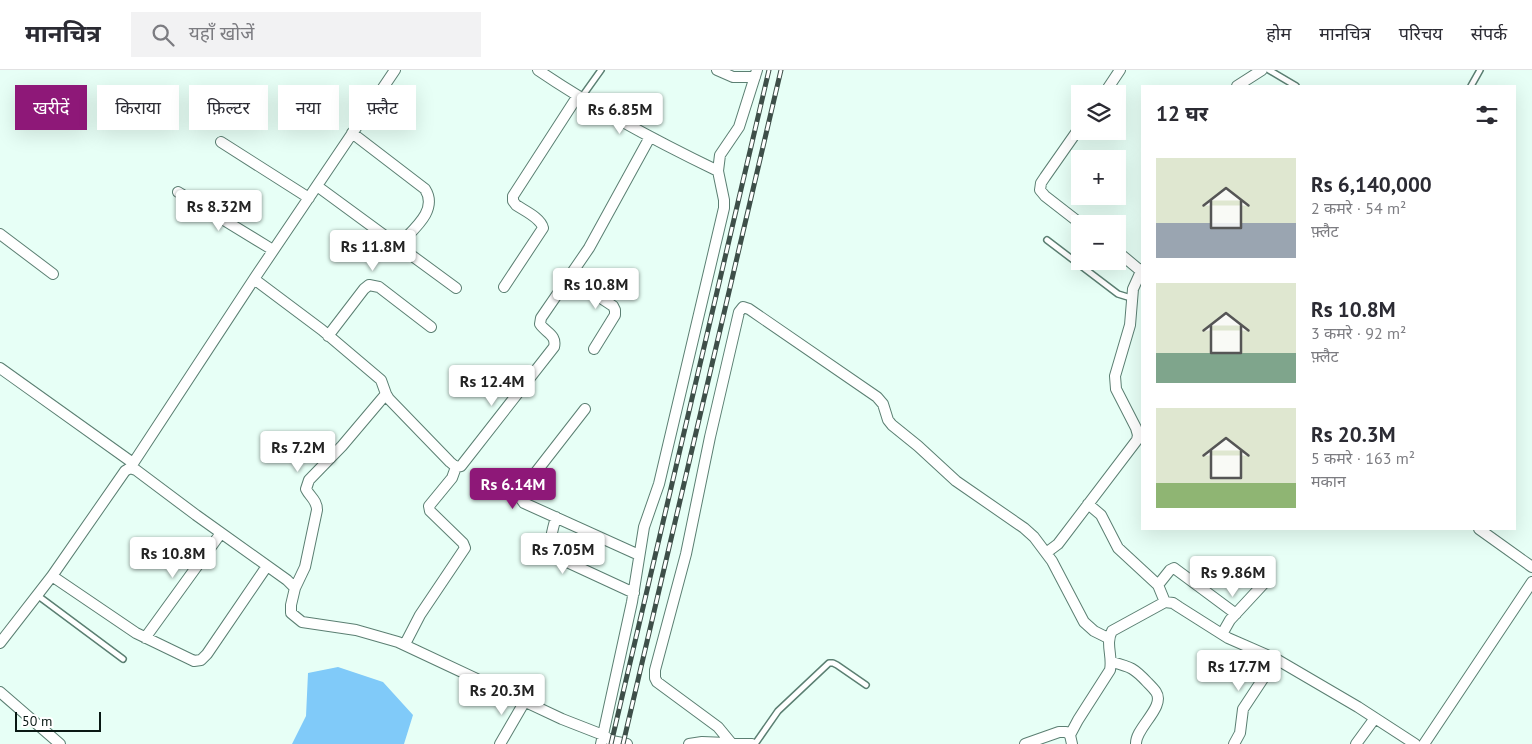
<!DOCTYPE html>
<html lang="hi">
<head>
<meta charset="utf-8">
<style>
	:root { --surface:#fff; --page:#f2f2f3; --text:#2b2b33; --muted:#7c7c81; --line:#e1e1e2; --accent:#8e1878 }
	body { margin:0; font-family:"PT Sans","Noto Sans Devanagari",sans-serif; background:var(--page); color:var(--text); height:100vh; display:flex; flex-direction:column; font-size:19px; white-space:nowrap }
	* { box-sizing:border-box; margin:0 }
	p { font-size:16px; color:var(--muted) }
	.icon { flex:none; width:28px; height:28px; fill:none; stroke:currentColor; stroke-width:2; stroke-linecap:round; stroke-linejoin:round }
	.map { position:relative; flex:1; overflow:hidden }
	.panel { position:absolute; left:1141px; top:15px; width:375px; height:445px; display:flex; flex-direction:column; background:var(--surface); border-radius:0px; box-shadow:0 5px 20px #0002 }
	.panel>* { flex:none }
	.hud { position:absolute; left:15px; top:15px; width:475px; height:45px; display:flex; gap:10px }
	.tools { position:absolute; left:1071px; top:15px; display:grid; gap:10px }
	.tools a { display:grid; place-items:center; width:55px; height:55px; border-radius:0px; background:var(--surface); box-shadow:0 5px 20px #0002; font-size:25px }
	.scale { position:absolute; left:15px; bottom:12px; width:86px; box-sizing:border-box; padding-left:5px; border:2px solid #091813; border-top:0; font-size:14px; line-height:18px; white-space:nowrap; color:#091813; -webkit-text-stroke:4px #fff; paint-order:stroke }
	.price { position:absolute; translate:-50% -42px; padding:0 11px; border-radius:5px; background:#fff; color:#222; font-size:16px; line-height:32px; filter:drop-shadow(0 1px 2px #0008) }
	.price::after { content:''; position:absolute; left:50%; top:30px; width:15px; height:11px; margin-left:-8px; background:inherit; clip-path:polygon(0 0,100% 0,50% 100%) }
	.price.active { background:var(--accent); color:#fff }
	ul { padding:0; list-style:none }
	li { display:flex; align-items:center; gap:15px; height:125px; padding:0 15px }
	li span { display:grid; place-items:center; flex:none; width:140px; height:100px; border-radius:0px; color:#555 }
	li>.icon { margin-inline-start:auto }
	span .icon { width:60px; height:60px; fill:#fffc; stroke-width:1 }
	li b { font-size:21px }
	h2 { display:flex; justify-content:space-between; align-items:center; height:60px; padding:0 15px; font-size:21px }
	.tag { padding:0 18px; border-radius:0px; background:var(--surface); box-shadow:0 5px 20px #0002; font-size:18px; line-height:45px }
	.tag.active { background:var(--accent); color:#fff }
	header { display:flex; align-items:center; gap:30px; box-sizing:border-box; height:70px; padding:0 25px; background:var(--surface); border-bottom:1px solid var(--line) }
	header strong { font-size:24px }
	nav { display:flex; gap:28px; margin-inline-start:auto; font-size:18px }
	.search { width:350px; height:45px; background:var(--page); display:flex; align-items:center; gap:12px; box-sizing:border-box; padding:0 18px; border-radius:0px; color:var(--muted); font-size:19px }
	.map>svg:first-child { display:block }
	.water { fill:#80caf9 }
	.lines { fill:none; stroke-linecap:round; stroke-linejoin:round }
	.service-casing { stroke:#5b7f72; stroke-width:8 }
	.minor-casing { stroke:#5b7f72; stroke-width:12 }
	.service { stroke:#fff; stroke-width:5 }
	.minor { stroke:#fff; stroke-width:10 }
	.rail-casing { stroke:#3e4f49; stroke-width:5 }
	.rail { stroke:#fff; stroke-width:3; stroke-dasharray:9; stroke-linecap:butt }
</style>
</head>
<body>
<header>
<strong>मानचित्र</strong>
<div class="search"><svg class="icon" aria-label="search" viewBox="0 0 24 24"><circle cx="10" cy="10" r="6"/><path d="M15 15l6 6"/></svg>यहाँ खोजें</div>
<nav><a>होम</a><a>मानचित्र</a><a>परिचय</a><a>संपर्क</a></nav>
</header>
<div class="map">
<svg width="1532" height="674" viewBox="0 0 1532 674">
	<rect width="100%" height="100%" fill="#e7fff6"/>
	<path class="water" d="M338 597 383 612 413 645 404 674H292L306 646 308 603Z"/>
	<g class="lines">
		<defs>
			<path id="service" d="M1269 0 1296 16
				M1471 16 1480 0
				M581 28 601 0
				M1047 170 1118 224 1131 228
				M37 525 123 589
				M755 674 778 641 829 593H833L837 595 866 615"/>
			<path id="minor" d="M538 0C595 39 656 71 718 101
				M717 0 733 7H755
				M1237 16 1262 0
				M1104 24 1120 0
				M1080 57 1045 107 1041 113 1040 120 1045 126 1081 154
				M352 63 425 119C439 141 412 160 399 175
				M221 72 309 128
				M317 116 456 218
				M178 122 273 180
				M0 164 53 204
				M1118 182 1142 202
				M569 207 613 236 615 240V245L594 279
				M254 209 322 260 381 310 386 324 389 329 450 392 456 397 461 396 554 277C557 265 546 263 540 254L541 248 589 178 650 67
				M504 217 543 158C541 148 525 141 516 135L513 131V126L577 27
				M328 266 364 219 369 215 379 217 431 257
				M0 298 133 393
				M585 339 522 420 519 426 524 433 639 485
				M130 398 254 209 395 0
				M1088 434 1101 445 1118 478 1158 515 1165 532
				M556 447C553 459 547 475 554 486L634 523
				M1479 459 1532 497
				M1046 483 1058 474 1137 370 1138 365 1136 358 1116 319 1115 306 1130 255 1133 219 1142 199
				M52 506 136 563 194 591 201 590 207 584 267 496
				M1158 515 1170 500 1174 498 1236 544
				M295 518 305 497 317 440C317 430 310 427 306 419L309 410 342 376 386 324
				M1222 564 1230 550 1268 509
				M145 568 221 463
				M0 573 52 506 125 401 130 398 136 400 196 445 287 510 295 518 291 535V543L302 552 356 560 398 572 562 649 603 665 612 671 627 674
				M405 574 420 545 465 478 463 473 430 441 429 436 452 408 456 397
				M1112 592C1131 597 1134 598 1148 613 1151 616 1154 619 1156 622 1166 637 1135 658 1136 674
				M0 622 60 674
				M1070 665 1078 650 1110 600C1113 586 1105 574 1112 561L1165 532 1173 533 1179 537 1228 568 1276 589 1358 637 1415 674
				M500 674 525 631
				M601 674 632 532 644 457 659 414 724 138V130L718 101 720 85 739 57 757 0
				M689 674 702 672 752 674
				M732 674 718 657 657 612 655 608V600L686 484 710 367 739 242 743 237 749 239 877 327 883 334 888 350 892 355 918 376 956 411 1024 458 1034 467 1052 491 1084 552 1094 561 1108 568
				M1025 674 1059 662H1066L1070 665 1072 674
				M1234 674 1240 663 1243 639 1276 589
				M1356 674 1375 648
				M1424 674 1532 512"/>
		</defs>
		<use href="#service" class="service-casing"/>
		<use href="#minor" class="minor-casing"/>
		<use href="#service" class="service"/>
		<use href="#minor" class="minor"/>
		<defs>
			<path id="rail" d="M611 674 769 0
				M623 674 781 0"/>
		</defs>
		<use href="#rail" class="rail-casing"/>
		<use href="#rail" class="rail"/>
	</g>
</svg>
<div class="tools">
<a><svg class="icon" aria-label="layers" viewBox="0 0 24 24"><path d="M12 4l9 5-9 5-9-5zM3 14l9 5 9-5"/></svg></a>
<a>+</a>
<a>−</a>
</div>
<div class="scale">50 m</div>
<b class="price" style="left:620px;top:65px">Rs 6.85M</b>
<b class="price" style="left:219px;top:162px">Rs 8.32M</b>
<b class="price" style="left:373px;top:202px">Rs 11.8M</b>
<b class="price" style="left:596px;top:240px">Rs 10.8M</b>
<b class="price" style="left:492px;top:337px">Rs 12.4M</b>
<b class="price" style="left:298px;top:403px">Rs 7.2M</b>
<b class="price active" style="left:513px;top:440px">Rs 6.14M</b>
<b class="price" style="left:563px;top:505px">Rs 7.05M</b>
<b class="price" style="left:173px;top:509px">Rs 10.8M</b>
<b class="price" style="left:1233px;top:528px">Rs 9.86M</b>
<b class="price" style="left:1239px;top:622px">Rs 17.7M</b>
<b class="price" style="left:502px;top:646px">Rs 20.3M</b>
<div class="hud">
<a class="tag active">खरीदें</a>
<a class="tag">किराया</a>
<a class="tag">फ़िल्टर</a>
<a class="tag">नया</a>
<a class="tag">फ़्लैट</a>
</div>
<section class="panel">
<h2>12 घर<svg class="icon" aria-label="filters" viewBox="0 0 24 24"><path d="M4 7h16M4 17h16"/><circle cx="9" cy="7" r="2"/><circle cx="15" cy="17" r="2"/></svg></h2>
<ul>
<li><span style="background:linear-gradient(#dfe7d0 65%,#9aa5b1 0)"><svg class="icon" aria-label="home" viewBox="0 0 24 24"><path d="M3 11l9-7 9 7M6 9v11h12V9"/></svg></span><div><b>Rs 6,140,000</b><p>2 कमरे · 54 m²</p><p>फ़्लैट</p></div></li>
<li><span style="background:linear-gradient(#dfe7d0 70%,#7fa58c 0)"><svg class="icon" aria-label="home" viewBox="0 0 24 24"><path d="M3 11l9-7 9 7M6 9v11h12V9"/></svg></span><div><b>Rs 10.8M</b><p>3 कमरे · 92 m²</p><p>फ़्लैट</p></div></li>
<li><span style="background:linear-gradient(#dfe7d0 75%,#8fb573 0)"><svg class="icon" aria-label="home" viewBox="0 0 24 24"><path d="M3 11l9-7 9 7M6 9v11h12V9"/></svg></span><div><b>Rs 20.3M</b><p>5 कमरे · 163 m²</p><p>मकान</p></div></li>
</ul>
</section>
</div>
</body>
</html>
